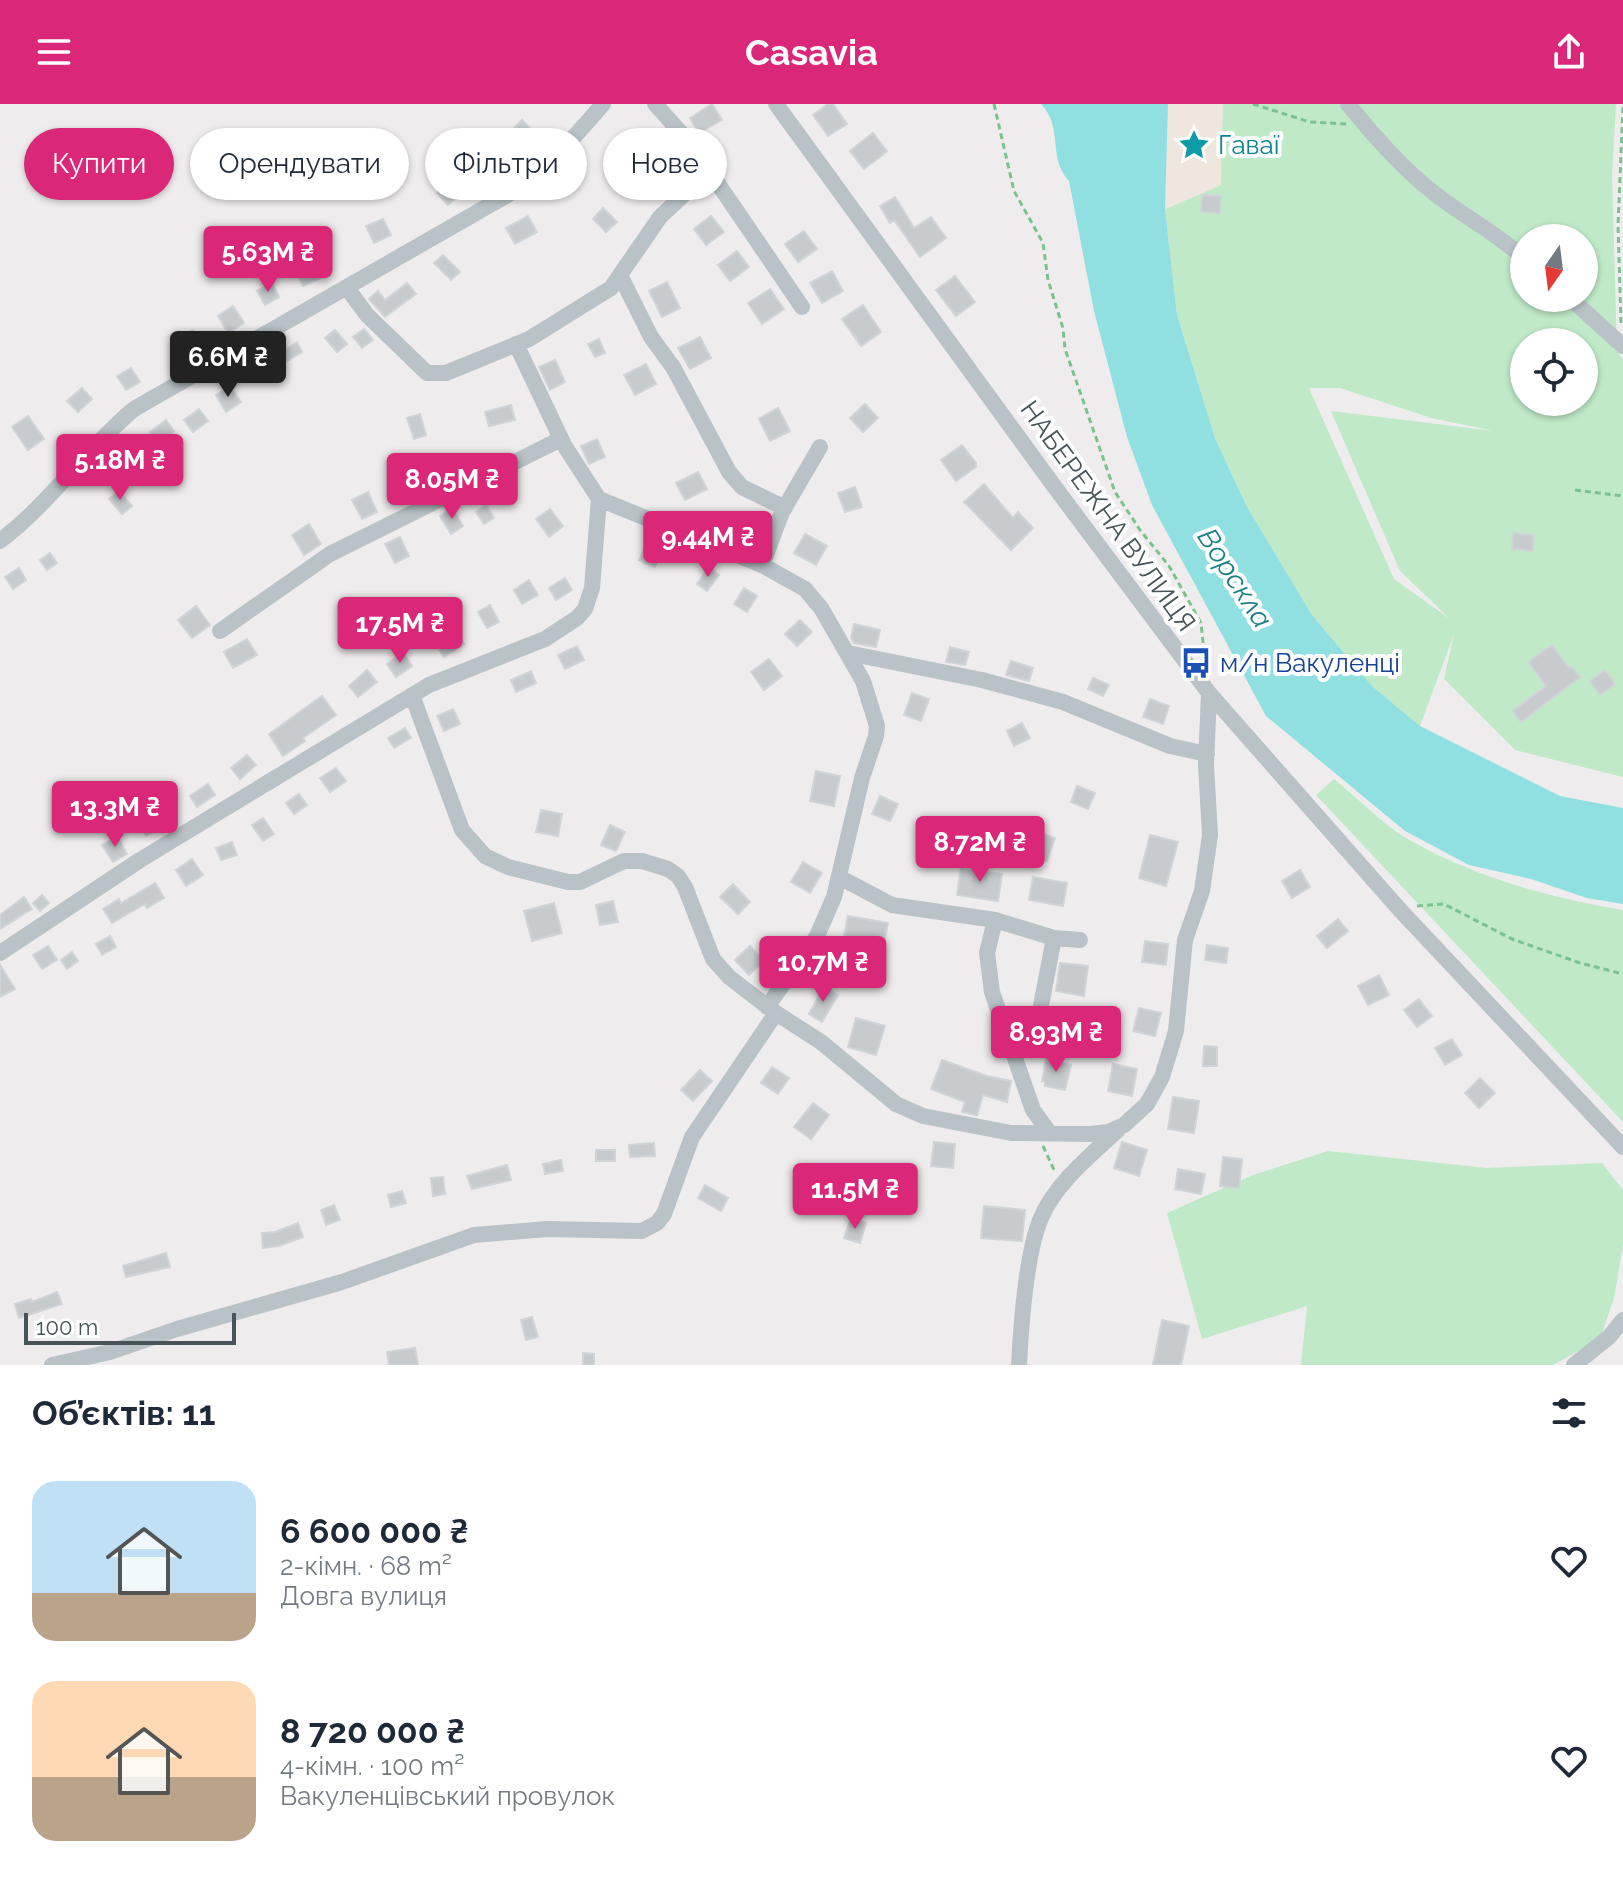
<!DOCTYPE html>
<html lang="uk">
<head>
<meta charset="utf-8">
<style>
	:root { --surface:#fff; --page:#f6f6f7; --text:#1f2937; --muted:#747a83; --accent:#db2777 }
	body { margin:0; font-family:Raleway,sans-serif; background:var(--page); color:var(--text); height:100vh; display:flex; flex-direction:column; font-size:30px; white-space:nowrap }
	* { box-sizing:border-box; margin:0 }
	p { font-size:26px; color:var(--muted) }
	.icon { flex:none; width:44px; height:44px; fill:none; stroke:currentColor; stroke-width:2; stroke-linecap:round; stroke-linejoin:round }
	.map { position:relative; height:1261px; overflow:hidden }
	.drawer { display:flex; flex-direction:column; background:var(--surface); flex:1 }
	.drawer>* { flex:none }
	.hud { position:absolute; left:24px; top:24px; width:800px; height:72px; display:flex; gap:16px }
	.needle { width:52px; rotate:194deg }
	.tools { position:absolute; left:1510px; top:120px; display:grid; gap:16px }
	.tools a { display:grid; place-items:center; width:88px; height:88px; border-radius:50%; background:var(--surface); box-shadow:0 2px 6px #0004; font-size:40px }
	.scale { position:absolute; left:24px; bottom:20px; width:212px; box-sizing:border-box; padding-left:8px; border:4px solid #475357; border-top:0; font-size:22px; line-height:28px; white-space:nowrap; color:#475357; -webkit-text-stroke:6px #fff; paint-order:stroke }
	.price { position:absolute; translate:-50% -68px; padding:0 18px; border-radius:8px; background:var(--accent); color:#fff; font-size:26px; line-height:52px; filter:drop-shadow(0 2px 4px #0008) }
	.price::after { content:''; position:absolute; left:50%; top:48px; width:24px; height:18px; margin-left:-12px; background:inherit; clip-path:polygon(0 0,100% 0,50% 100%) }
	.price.current { background:#222; color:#fff }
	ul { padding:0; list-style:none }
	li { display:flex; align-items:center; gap:24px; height:200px; padding:0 32px }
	li span { display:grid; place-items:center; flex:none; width:224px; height:160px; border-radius:24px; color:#555 }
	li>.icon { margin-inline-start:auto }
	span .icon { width:96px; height:96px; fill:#fffc; stroke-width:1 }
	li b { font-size:34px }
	h2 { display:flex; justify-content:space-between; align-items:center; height:96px; padding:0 32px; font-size:34px }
	.chip { padding:0 28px; border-radius:36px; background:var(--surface); box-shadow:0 2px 6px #0004; font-size:28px; line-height:72px }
	.chip.current { background:var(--accent); color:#fff }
	header { display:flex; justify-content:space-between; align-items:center; height:104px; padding:0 32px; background:var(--accent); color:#fff; font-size:36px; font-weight:700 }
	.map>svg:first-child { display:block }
	.green { fill:#bfe9c7; fill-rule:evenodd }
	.sand { fill:#efe6de }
	.water { fill:#90e0e1 }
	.building { fill:#c7cbce; stroke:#d1d4d7; stroke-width:2 }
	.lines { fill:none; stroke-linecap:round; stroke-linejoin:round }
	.path { stroke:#7bc291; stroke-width:3; stroke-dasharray:6 4; stroke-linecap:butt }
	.minor { stroke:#b9c3c7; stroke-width:16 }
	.labels { text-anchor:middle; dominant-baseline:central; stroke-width:8; stroke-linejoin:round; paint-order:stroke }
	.culture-label { font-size:26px; fill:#0d838f; stroke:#fff; text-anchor:start }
	.street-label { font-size:26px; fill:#475357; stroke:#fff }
	.transit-label { font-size:26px; fill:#164399; stroke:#fff; text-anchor:start }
	.water-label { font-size:28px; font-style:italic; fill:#1a8081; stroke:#fff }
</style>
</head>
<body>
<header><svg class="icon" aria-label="menu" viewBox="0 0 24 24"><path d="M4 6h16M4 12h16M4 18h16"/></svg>Casavia<svg class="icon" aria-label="share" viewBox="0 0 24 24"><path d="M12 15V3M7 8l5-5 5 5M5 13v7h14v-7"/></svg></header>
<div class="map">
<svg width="1623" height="1261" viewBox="0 0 1623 1261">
	<rect width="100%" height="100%" fill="#efeced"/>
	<path class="green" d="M1221 0H1616L1612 73 1617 246 1623 256V673L1515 646 1444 575 1454 530 1420 622 1372 582 1312 511 1247 403 1215 334 1177 211 1165 105 1221 81ZM1524 134H1584V194H1524ZM1524 238H1584V298H1524ZM1309 284H1340L1431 314 1494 327 1331 307 1400 467 1450 515 1394 475Z
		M1334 675C1358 694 1381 719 1406 734 1471 772 1549 794 1623 806V1018L1316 691Z
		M1328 1047 1487 1064 1602 1059 1623 1086V1141L1614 1194 1600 1235 1553 1261H1301L1307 1202 1202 1235 1167 1109 1253 1071Z"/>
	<path class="sand" d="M1168 0H1223L1221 81 1165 105Z"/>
	<path class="water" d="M1041 0H1168L1165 105 1177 211 1215 334 1247 403 1312 511 1372 582 1420 622 1560 692 1623 704V800L1587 794 1531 775 1469 761 1405 727 1266 612 1152 401 1127 333 1094 207 1069 77C1047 53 1064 24 1041 0Z"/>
	<path class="building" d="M712 0 722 16 699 29 690 14Z
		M828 0H833L847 20 828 32 813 11Z
		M522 16 531 25 513 42 519 49 508 60 493 45Z
		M873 29 887 47 864 65 850 47Z
		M628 35 661 73 646 85 625 59 621 62 610 50Z
		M454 74 465 86 448 101 437 89Z
		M1202 91 1221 92 1220 109 1201 108Z
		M895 93 914 124 931 113 946 134 920 153 894 116 890 119 880 102Z
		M603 104 617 118 606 128 593 115Z
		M528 112 537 128 515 140 506 124Z
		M711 112 724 128 706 141 694 125Z
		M383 115 391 131 374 139 366 122Z
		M804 127 817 145 798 158 785 140Z
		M737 147 749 163 730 177 718 161Z
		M443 151 460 168 451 176 434 159Z
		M316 156 323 173 303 182 295 165Z
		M832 167 843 187 822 199 810 179Z
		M955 172 975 198 956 212 936 186Z
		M667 178 680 204 662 213 649 187Z
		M272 179 279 193 265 201 257 187Z
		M407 179 416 190 385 213 369 195 378 187 385 196Z
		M770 185 784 205 762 220 748 199Z
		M863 201 881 228 861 242 842 215Z
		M233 202 244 219 228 229 218 212Z
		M364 225 373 236 362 244 353 233Z
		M193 226 201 243 185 250 178 232Z
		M335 226 347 240 337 248 325 234Z
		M700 233 711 254 690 265 678 244Z
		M599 235 605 249 595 253 588 240Z
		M297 238 302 248 279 262 282 266 264 278 256 266Z
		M555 256 565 278 550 286 539 263Z
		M646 260 656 280 635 291 624 271Z
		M131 264 140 278 126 286 117 272Z
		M230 282 241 298 226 308 216 291Z
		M82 284 92 295 78 308 67 297Z
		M865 300 878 314 863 328 850 314Z
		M511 301 515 316 489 322 485 308Z
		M778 304 790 327 770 337 759 315Z
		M199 305 208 317 193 328 184 316Z
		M420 310 426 331 414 335 407 314Z
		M28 312 44 335 28 346 12 323Z
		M166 316 174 327 158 339 150 328Z
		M597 335 605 353 589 360 581 342Z
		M146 340 156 356 141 365 131 350Z
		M962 341 976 359V363L956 377 941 356Z
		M698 368 707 385 685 396 676 379Z
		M984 380 1013 414 1018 408 1033 424 1011 446 964 398Z
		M855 383 862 403 845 408 838 389Z
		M119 387 132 402 122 410 109 395Z
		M368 388 377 408 362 415 352 396Z
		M486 401 494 414 484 420 476 408Z
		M452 404 463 422 451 430 440 412Z
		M550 405 563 422 549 433 536 415Z
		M309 420 321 440 304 451 292 431Z
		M1513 429 1534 431 1533 447 1512 445Z
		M805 430 827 442 816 461 794 449Z
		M400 433 409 452 395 459 385 440Z
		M648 438 663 446 655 463 639 456Z
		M50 449 57 459 47 466 40 456Z
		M709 463 719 471 707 487 697 480Z
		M19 464 26 476 13 485 5 473Z
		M565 474 572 486 556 496 549 484Z
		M529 476 538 491 522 500 514 486Z
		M744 484 757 492 747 508 734 500Z
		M490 501 499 518 487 524 478 508Z
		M196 502 210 521 192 534 178 516Z
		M800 516 812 528 797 542 785 530Z
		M854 520 880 526 876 543 854 539 851 534Z
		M454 525 464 540 444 553 434 538Z
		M247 535 257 551 233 564 224 548Z
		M1552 541 1569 564 1571 562 1580 573 1521 618 1512 607 1546 582 1528 558Z
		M577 542 584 556 565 565 558 551Z
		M950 543 969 548 965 561 946 558Z
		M403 549 412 562 396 573 387 560Z
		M769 555 782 572 764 586 751 568Z
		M1011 557 1033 564 1029 577 1006 571Z
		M367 566 377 578 358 593 349 582Z
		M1605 566 1615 580 1600 591 1590 577Z
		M531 567 536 579 516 588 511 576Z
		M1093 574 1109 581 1103 592 1088 585Z
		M912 589 929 595 921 617 904 611Z
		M322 592 336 611 303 634 305 637 283 652 269 630Z
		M1150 595 1169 602 1163 620 1143 613Z
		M453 605 460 620 444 627 437 612Z
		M1022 619 1030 634 1014 642 1007 627Z
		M405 624 411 634 394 644 388 634Z
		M247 651 256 661 240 675 231 664Z
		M336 664 346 677 330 688 320 674Z
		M816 667 840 672 834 702 810 697Z
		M208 680 215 691 197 703 190 692Z
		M1077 682 1095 689 1088 705 1071 698Z
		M299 690 307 701 294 710 286 699Z
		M880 692 898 700 890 717 872 710Z
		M541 706 562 710 558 732 536 728Z
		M155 710 162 723 146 732 139 720Z
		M263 714 274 730 263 737 252 721Z
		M610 721 625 728 616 747 601 741Z
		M1035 727 1055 734 1047 757 1027 751Z
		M1150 731 1178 738 1166 782 1139 774Z
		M117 733 127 750 113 758 102 741Z
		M232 738 237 751 221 756 216 744Z
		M192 755 203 771 186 782 176 766Z
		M803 758 822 769 810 789 791 778Z
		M961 764 1002 770 998 797 957 791Z
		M1300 766 1310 783 1292 794 1282 777Z
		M1033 773 1067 779 1063 802 1029 796Z
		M155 779 164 794 147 804 145 800 112 819 103 805 119 795 121 799Z
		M733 780 750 798 738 810 720 793Z
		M42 791 49 799 40 807 33 799Z
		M24 793 32 805 0 825V811Z
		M613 797 618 818 600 821 596 801Z
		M554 799 562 829 532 837 524 807Z
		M848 812 888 819 882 850 842 843Z
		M1338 815 1348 827 1327 844 1317 832Z
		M110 832 116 843 102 851 96 840Z
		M1145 837 1168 840 1166 861 1142 858Z
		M1207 841 1228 844 1226 859 1205 856Z
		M48 842 57 856 42 865 33 851Z
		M750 842 764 857 749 871 735 856Z
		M72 848 78 857 67 865 61 856Z
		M1060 859 1088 862 1084 892 1056 887Z
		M0 861 15 885 0 893Z
		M1379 871 1389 891 1368 901 1358 882Z
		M824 883 838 891 822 918 809 910Z
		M1419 895 1432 912 1417 923 1404 906Z
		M1139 904 1161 909 1155 932 1133 927Z
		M856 914 885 922 876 951 848 943Z
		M1452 935 1462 951 1445 961 1435 944Z
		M1204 942 1217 943V962H1203Z
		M1046 955 1071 961 1065 986 1045 982V978L1042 977Z
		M942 956 987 972 1011 977 1007 998 983 991 977 1011 962 1008 965 998 931 985Z
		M1113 960 1137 965 1132 992 1108 987Z
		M772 963 789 974 778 990 761 979Z
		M700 966 712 977 693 997 681 986Z
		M1480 974 1495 989 1479 1004 1465 989Z
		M1173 993 1199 997 1194 1029 1168 1025Z
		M813 999 829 1011 811 1035 794 1023Z
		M934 1038 955 1040 953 1064 931 1062Z
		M1122 1038 1147 1046 1139 1072 1114 1064Z
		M654 1039 655 1052 630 1053 629 1041Z
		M596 1046H615V1057H596Z
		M1223 1053 1242 1055 1239 1084 1220 1082Z
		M561 1056 563 1067 545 1070 543 1060Z
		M507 1061 511 1076 472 1085 467 1072Z
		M1178 1065 1205 1070 1201 1090 1175 1085Z
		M443 1073 445 1090 433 1092 431 1074Z
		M705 1081 728 1094 721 1107 698 1094Z
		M402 1087 406 1099 391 1103 388 1091Z
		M334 1101 340 1116 326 1121 321 1106Z
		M984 1102 1025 1106 1022 1137 981 1134Z
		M851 1114 866 1119 860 1139 844 1134Z
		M298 1119 303 1133 279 1142 263 1144 262 1129 275 1128Z
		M166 1149 170 1163 126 1173 123 1162Z
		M57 1188 62 1200 19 1214 15 1200 31 1195 32 1198Z
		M532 1213 538 1233 526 1236 521 1216Z
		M1162 1216 1189 1222 1181 1261H1153Z
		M415 1244 418 1261H389L387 1248Z
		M583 1249 594 1250V1261H583Z"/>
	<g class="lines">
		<path class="path" d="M994 0 1014 87 1043 139 1048 176 1063 224 1065 245 1115 388 1140 426 1169 462 1201 519 1205 557
			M1253 0 1310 18 1347 20
			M1621 219 1618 121 1623 3
			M1575 386 1623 392
			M1417 802 1444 800 1512 835 1580 859 1623 870
			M1043 1042 1055 1068"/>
		<path class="minor" d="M655 0 691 40 802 203
			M776 0 1054 382 1209 589 1400 806 1623 1043
			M1348 0C1371 29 1405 67 1434 89 1463 112 1496 129 1524 154
			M621 173 651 233 673 263 729 368 742 383 785 404
			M347 184 367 211 427 269H446L529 235 611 184 660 113 710 66
			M1570 194 1623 242
			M516 240 564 341 599 395 762 461 805 485 821 504 863 577 877 622 876 632 862 674 834 793 817 832 767 903
			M0 437C50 399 86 345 134 305L509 90C546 65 574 34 603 0
			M762 461 782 408 820 343
			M220 527 330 450 561 335
			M848 549 982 576 1063 598 1170 642 1207 650
			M412 591 462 726 485 752 508 763 568 778H580L624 757H642L668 765 678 772 685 783 713 855 729 873 776 909 821 938 896 1000 923 1012 1011 1029 1090 1030 1108 1028 1124 1021 1147 1000 1162 973 1176 927 1185 836 1202 787 1210 731 1206 661 1209 589
			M839 773 892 801 995 816 1054 834 1080 836
			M995 816 987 849 992 888 1033 1006 1049 1028
			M0 849 140 756 429 581 545 535 577 514 585 505 592 484 599 395
			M1012 945 1023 925 1040 907 1054 834
			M52 1261 110 1248 177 1225 342 1178 474 1131 547 1125 642 1127 657 1119 664 1110 692 1033 776 909
			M1019 1261C1021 1222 1026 1149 1041 1114 1055 1080 1091 1051 1118 1026
			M1574 1261 1609 1233 1623 1216"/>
	</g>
	<defs>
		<symbol id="sight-bare" viewBox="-9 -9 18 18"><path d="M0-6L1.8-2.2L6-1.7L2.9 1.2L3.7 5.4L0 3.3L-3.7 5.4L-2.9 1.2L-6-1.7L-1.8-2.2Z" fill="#0f9aa8" stroke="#fff" stroke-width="2.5" paint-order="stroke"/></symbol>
		<symbol id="bus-bare" viewBox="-9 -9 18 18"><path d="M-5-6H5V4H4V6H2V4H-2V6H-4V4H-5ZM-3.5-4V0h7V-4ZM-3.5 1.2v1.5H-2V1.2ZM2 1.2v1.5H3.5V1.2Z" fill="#1a4fb4" stroke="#fff" stroke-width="2.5" paint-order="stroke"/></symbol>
	</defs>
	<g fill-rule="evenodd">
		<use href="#sight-bare" x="1172" y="19" width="44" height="44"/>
		<use href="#bus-bare" x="1174" y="537" width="44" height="44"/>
	</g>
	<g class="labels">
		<g class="culture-label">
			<text x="1218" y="41">Гаваї</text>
		</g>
		<g class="street-label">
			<text transform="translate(1108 412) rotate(54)">НАБЕРЕЖНА ВУЛИЦЯ</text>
		</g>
		<g class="transit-label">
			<text x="1220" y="559">м/н Вакуленці</text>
		</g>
		<g class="water-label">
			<text transform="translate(1235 474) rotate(57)">Ворскла</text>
		</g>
	</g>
</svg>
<div class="tools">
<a><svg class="needle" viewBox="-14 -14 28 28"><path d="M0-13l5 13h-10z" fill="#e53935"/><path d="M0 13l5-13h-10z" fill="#747a83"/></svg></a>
<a><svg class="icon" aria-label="locate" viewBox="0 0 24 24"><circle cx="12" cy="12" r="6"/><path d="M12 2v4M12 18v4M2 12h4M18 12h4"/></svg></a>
</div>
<div class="scale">100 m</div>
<b class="price" style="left:268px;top:190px">5.63M ₴</b>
<b class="price current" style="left:228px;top:295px">6.6M ₴</b>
<b class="price" style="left:120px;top:398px">5.18M ₴</b>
<b class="price" style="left:452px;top:417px">8.05M ₴</b>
<b class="price" style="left:708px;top:475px">9.44M ₴</b>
<b class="price" style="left:400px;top:561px">17.5M ₴</b>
<b class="price" style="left:115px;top:745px">13.3M ₴</b>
<b class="price" style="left:980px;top:780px">8.72M ₴</b>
<b class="price" style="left:823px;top:900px">10.7M ₴</b>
<b class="price" style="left:1056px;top:970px">8.93M ₴</b>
<b class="price" style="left:855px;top:1127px">11.5M ₴</b>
<div class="hud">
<a class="chip current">Купити</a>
<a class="chip">Орендувати</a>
<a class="chip">Фільтри</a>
<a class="chip">Нове</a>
</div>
</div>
<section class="drawer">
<h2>Об’єктів: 11<svg class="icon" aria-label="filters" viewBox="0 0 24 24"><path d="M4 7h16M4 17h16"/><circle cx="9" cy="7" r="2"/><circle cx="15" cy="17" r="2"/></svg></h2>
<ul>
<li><span style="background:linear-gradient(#bfe0f5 70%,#b9a48a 0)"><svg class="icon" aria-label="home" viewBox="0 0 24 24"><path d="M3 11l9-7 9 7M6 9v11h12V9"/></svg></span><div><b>6 600 000 ₴</b><p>2-кімн. · 68 m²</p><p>Довга вулиця</p></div><svg class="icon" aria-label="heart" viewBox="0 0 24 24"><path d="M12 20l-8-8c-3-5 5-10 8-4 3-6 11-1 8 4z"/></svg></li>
<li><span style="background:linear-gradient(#ffd9b3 60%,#b9a48a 0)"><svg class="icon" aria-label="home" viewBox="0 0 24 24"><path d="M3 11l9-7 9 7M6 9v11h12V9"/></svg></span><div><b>8 720 000 ₴</b><p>4-кімн. · 100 m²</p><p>Вакуленцівський провулок</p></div><svg class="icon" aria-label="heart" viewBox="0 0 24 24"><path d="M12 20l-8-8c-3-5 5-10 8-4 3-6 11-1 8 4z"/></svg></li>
</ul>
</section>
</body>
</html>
